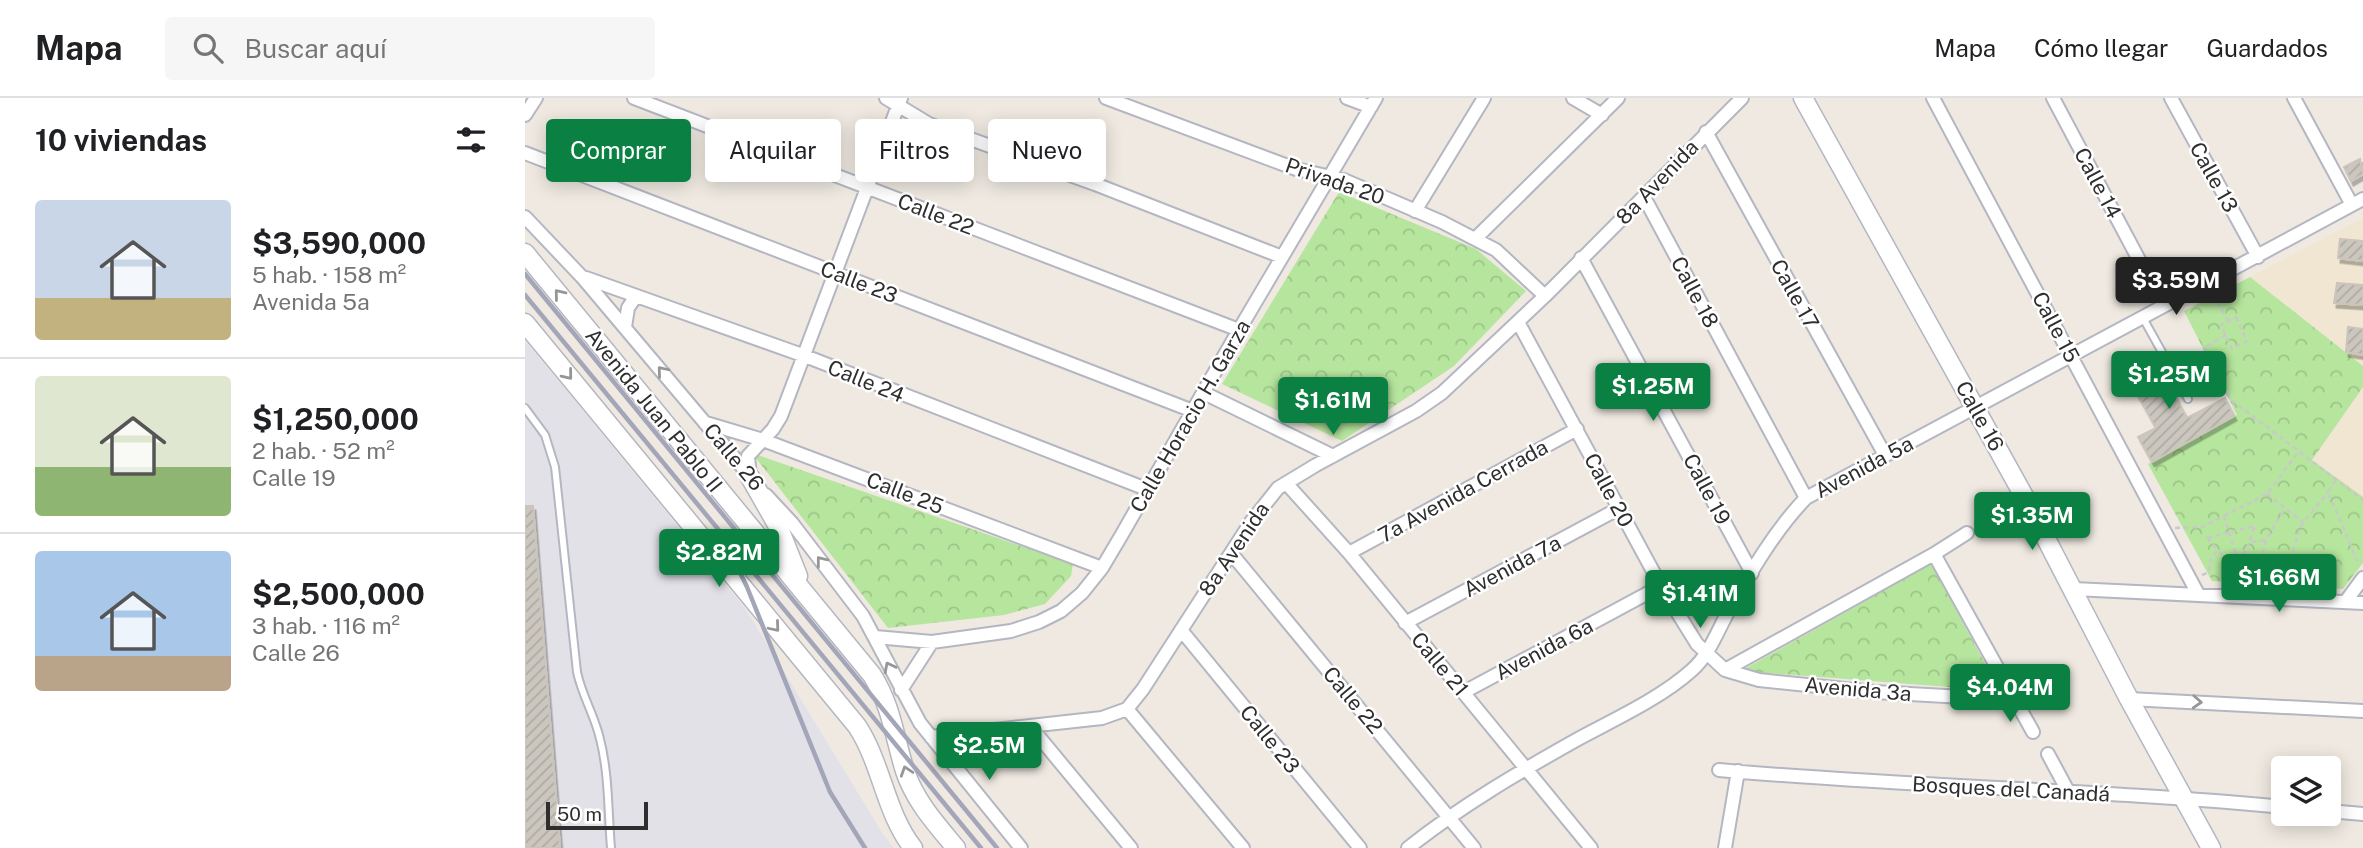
<!DOCTYPE html>
<html lang="es">
<head>
<meta charset="utf-8">
<style>
	:root { --surface:#fff; --page:#f6f6f6; --text:#202124; --muted:#757577; --line:#e0e0e0; --accent:#0b8043 }
	body { margin:0; font-family:"Public Sans",sans-serif; background:var(--page); color:var(--text); height:100vh; display:flex; flex-direction:column; font-size:26px; white-space:nowrap }
	* { box-sizing:border-box; margin:0 }
	p { font-size:23px; color:var(--muted) }
	.icon { flex:none; width:38px; height:38px; fill:none; stroke:currentColor; stroke-width:2; stroke-linecap:round; stroke-linejoin:round }
	.map { position:relative; flex:1; overflow:hidden }
	.sheet { display:flex; flex-direction:column; background:var(--surface); width:525px }
	.sheet>* { flex:none }
	.guide { position:absolute; left:21px; top:21px; width:665px; height:63px; display:flex; gap:14px }
	.buttons { position:absolute; left:1746px; top:658px; display:grid; gap:14px }
	.buttons a { display:grid; place-items:center; width:70px; height:70px; border-radius:7px; background:var(--surface); box-shadow:0 4px 18px #0003; font-size:35px }
	.scale { position:absolute; left:21px; bottom:18px; width:102px; box-sizing:border-box; padding-left:7px; border:4px solid #2e2e2e; border-top:0; font-size:19px; line-height:24px; white-space:nowrap; color:#2e2e2e; -webkit-text-stroke:5px #fff; paint-order:stroke }
	.price { position:absolute; translate:-50% -60px; padding:0 16px; border-radius:7px; background:var(--accent); color:#fff; font-size:23px; line-height:46px; filter:drop-shadow(0 2px 4px #0008) }
	.price::after { content:''; position:absolute; left:50%; top:42px; width:21px; height:16px; margin-left:-10px; background:inherit; clip-path:polygon(0 0,100% 0,50% 100%) }
	.price.current { background:#222; color:#fff }
	ul { padding:0; list-style:none }
	li { display:flex; align-items:center; gap:21px; height:175px; padding:0 35px }
	li+li { border-top:2px solid var(--line) }
	li span { display:grid; place-items:center; flex:none; width:196px; height:140px; border-radius:7px; color:#555 }
	li>.icon { margin-inline-start:auto }
	span .icon { width:84px; height:84px; fill:#fffc; stroke-width:1 }
	li b { font-size:30px }
	h2 { display:flex; justify-content:space-between; align-items:center; height:84px; padding:0 35px; font-size:30px }
	.chip { padding:0 24px; border-radius:7px; background:var(--surface); box-shadow:0 4px 18px #0003; font-size:24px; line-height:63px }
	.chip.current { background:var(--accent); color:#fff }
	header { display:flex; align-items:center; gap:42px; box-sizing:border-box; height:98px; padding:0 35px; background:var(--surface); border-bottom:2px solid var(--line) }
	header strong { font-size:33px }
	nav { display:flex; gap:38px; margin-inline-start:auto; font-size:24px }
	.search { width:490px; height:63px; background:var(--page); display:flex; align-items:center; gap:18px; box-sizing:border-box; padding:0 24px; border-radius:7px; color:var(--muted); font-size:26px }
	main { display:flex; flex:1; min-height:0 }
	.map>svg:first-child { display:block }
	.industrial { fill:#e3e1e8 }
	.education { fill:#f0e6d1 }
	.park { fill:url(#park-crowns) }
	.building { fill:url(#building-hatch); stroke:#cbc5ba; stroke-width:2; filter:url(#shadow) }
	.lines { fill:none; stroke-linecap:round; stroke-linejoin:round }
	.lane-casing { stroke:#b4b7c1; stroke-width:10 }
	.street-casing { stroke:#b4b7c1; stroke-width:16 }
	.secondary-casing { stroke:#b4b7c1; stroke-width:21 }
	.path { stroke:#c9c9c9; stroke-width:2.5; stroke-dasharray:5 3.5; stroke-linecap:butt }
	.lane { stroke:#fff; stroke-width:6 }
	.street { stroke:#fff; stroke-width:12 }
	.secondary { stroke:#fff; stroke-width:18 }
	.rail { stroke:#a3a6b8; stroke-width:4.5 }
	.oneway { stroke:#969696 }
	.labels { text-anchor:middle; dominant-baseline:central; stroke-width:5; stroke-linejoin:round; paint-order:stroke }
	.street-label { font-size:21px; fill:#2e2e2e; stroke:#fff }
</style>
</head>
<body>
<header>
<strong>Mapa</strong>
<div class="search"><svg class="icon" aria-label="search" viewBox="0 0 24 24"><circle cx="10" cy="10" r="6"/><path d="M15 15l6 6"/></svg>Buscar aquí</div>
<nav><a>Mapa</a><a>Cómo llegar</a><a>Guardados</a></nav>
</header>
<main>
<section class="sheet">
<h2>10 viviendas<svg class="icon" aria-label="filters" viewBox="0 0 24 24"><path d="M4 7h16M4 17h16"/><circle cx="9" cy="7" r="2"/><circle cx="15" cy="17" r="2"/></svg></h2>
<ul>
<li><span style="background:linear-gradient(#c9d6e8 70%,#c2b280 0)"><svg class="icon" aria-label="home" viewBox="0 0 24 24"><path d="M3 11l9-7 9 7M6 9v11h12V9"/></svg></span><div><b>$3,590,000</b><p>5 hab. · 158 m²</p><p>Avenida 5a</p></div></li>
<li><span style="background:linear-gradient(#dfe7d0 65%,#8fb573 0)"><svg class="icon" aria-label="home" viewBox="0 0 24 24"><path d="M3 11l9-7 9 7M6 9v11h12V9"/></svg></span><div><b>$1,250,000</b><p>2 hab. · 52 m²</p><p>Calle 19</p></div></li>
<li><span style="background:linear-gradient(#a9c7e8 75%,#b9a48a 0)"><svg class="icon" aria-label="home" viewBox="0 0 24 24"><path d="M3 11l9-7 9 7M6 9v11h12V9"/></svg></span><div><b>$2,500,000</b><p>3 hab. · 116 m²</p><p>Calle 26</p></div></li>
</ul>
</section>
<div class="map">
<svg width="1838" height="750" viewBox="0 0 1838 750">
	<defs>
		<pattern id="park-crowns" width="20" height="18" patternUnits="userSpaceOnUse" patternTransform="scale(1.75)"><rect width="20" height="18" fill="#b6e59e"/><path d="M2 6a3 3 0 1 1 6 0M12 15a3 3 0 1 1 6 0" fill="none" stroke="#9dc588"/></pattern>
		<pattern id="building-hatch" width="6" height="6" patternUnits="userSpaceOnUse" patternTransform="scale(1.75)"><rect width="6" height="6" fill="#cbc7bf"/><path d="M-1 1l2-2M0 6l6-6M5 7l2-2" fill="none" stroke="#afaba4"/></pattern>
		<filter id="shadow"><feDropShadow dx="2.5" dy="4.5" stdDeviation="0" flood-color="#0004"/></filter>
	</defs>
	<rect width="100%" height="100%" fill="#efe9e1"/>
	<path class="industrial" d="M0 242 220 510 358 736 369 750H0Z"/>
	<path class="education" d="M1838 120V268L1725 179Z
		M1838 289V399L1787 362Z"/>
	<path class="park" d="M814 94 951 151 1001 193 929 268 817 343 697 286Z
		M1725 179 1838 268V289L1787 362 1838 399V465L1818 491 1687 483 1623 366 1712 317 1659 213Z
		M227 355 548 466 546 478 520 506 479 517 363 530Z
		M1406 466 1475 593 1216 573Z"/>
	<path class="building" d="M1835 61 1838 76 1826 83 1819 69Z
		M1815 141 1838 143V163L1813 160Z
		M1812 185 1838 187V207L1809 205Z
		M1823 229 1838 231V257L1821 254Z
		M1627 256 1662 320 1700 300 1709 318 1627 364 1613 339 1631 330 1598 271Z
		M0 408H8L35 750H0Z"/>
	<g class="lines">
		<defs>
			<path id="lane" d="M1618 220 1663 301
				M0 310 20 337 30 369 52 574C57 598 70 618 75 641 84 676 83 715 86 750"/>
			<path id="street" d="M109 0 714 232
				M361 0 404 26 570 86 757 159
				M581 0 771 71 819 82 917 124 971 152 1020 198
				M822 0 846 9
				M1048 0 1077 17
				M1408 0 1673 496
				M1528 0 1638 207
				M1646 0 1733 159
				M1769 0 1827 107
				M0 17 11 0
				M1181 34 1360 357
				M0 55 668 313
				M1119 99 1281 400
				M890 113 959 0
				M0 119 57 179 229 383
				M951 140 1093 0
				M1056 160 1227 475
				M61 180 280 258 624 392
				M993 224 1136 488 1172 546 1200 572 1234 582 1349 594 1492 602
				M100 229 103 210 111 198
				M679 295 808 358
				M181 325 238 342 577 470
				M225 378 223 358 248 331 256 318 376 0
				M761 385 824 455 1066 750
				M241 397 267 425 338 518 395 625 496 750
				M1457 425 1500 400
				M706 455 949 750
				M824 455 1052 331
				M1409 456 1508 634
				M1549 491 1838 505
				M1821 503 1838 480
				M880 525 1093 411
				M656 532 835 750
				M350 539 407 544 486 533 514 524 536 513 557 495 577 470 596 438 714 232 851 0
				M1200 572 1409 456 1442 435
				M376 592 407 544
				M939 594 1136 488
				M1604 601 1838 613
				M602 611 718 750
				M505 628 606 750
				M406 639 577 620 602 611 618 591 726 424 753 390 791 367 891 313 917 295 1020 198 1217 0
				M1523 656 1544 695
				M1194 672C1382 689 1571 691 1759 709
				M1804 713 1838 716
				M883 750C936 708 994 674 1053 641 1090 621 1136 600 1167 572 1184 557 1192 534 1203 514 1225 475 1250 432 1281 400L1838 101
				M1200 750 1213 673"/>
			<path id="secondary" d="M1278 0 1500 400 1604 601 1686 750
				M0 155 347 577C367 609 369 638 380 673 390 703 411 726 431 750
				M0 225 332 628C357 666 360 714 388 750
				M225 379 254 430 273 478"/>
		</defs>
		<use href="#lane" class="lane-casing"/>
		<use href="#street" class="street-casing"/>
		<use href="#secondary" class="secondary-casing"/>
		<path class="path" d="M1688 197 1703 223
			M1711 219 1722 243 1707 251 1696 227Z
			M1701 237 1679 250 1705 301 1838 402
			M1811 382 1803 394 1834 467
			M1742 396 1778 424
			M1699 418 1742 396 1774 353
			M1650 430 1677 429 1699 418 1711 456
			M1682 440 1730 428 1724 444
			M1682 440 1693 452
			M1768 453 1775 429 1803 394
			M1677 477 1684 474 1686 460 1693 452 1700 459 1721 454 1724 444 1741 442
			M1730 488 1741 442 1760 410"/>
		<use href="#lane" class="lane"/>
		<use href="#street" class="street"/>
		<use href="#secondary" class="secondary"/>
		<path class="rail" d="M0 176 472 750
			M0 197 456 750
			M207 458 222 489 305 694 340 750"/>
	</g>
	<defs><path id="oneway-chevron" d="M-2-3.5L2.5 0L-2 3.5" fill="none" stroke-width="1.6" stroke-linecap="round" stroke-linejoin="round" transform="scale(1.75)"/></defs>
	<g class="oneway">
		<use href="#oneway-chevron" transform="translate(34 196) rotate(-129)"/>
		<use href="#oneway-chevron" transform="translate(137 273) rotate(-130)"/>
		<use href="#oneway-chevron" transform="translate(43 277) rotate(51)"/>
		<use href="#oneway-chevron" transform="translate(296 463) rotate(-128)"/>
		<use href="#oneway-chevron" transform="translate(250 529) rotate(50)"/>
		<use href="#oneway-chevron" transform="translate(364 569) rotate(-117)"/>
		<use href="#oneway-chevron" transform="translate(1672 604) rotate(3)"/>
		<use href="#oneway-chevron" transform="translate(381 673) rotate(-108)"/>
	</g>
	<g class="labels">
		<g class="street-label">
			<text transform="translate(1689 79) rotate(61)">Calle 13</text>
			<text transform="translate(810 83) rotate(19)">Privada 20</text>
			<text transform="translate(1132 84) rotate(-46)">8a Avenida</text>
			<text transform="translate(1573 85) rotate(62)">Calle 14</text>
			<text transform="translate(411 116) rotate(21)">Calle 22</text>
			<text transform="translate(334 184) rotate(21)">Calle 23</text>
			<text transform="translate(1170 194) rotate(62)">Calle 18</text>
			<text transform="translate(1270 196) rotate(61)">Calle 17</text>
			<text transform="translate(1531 229) rotate(62)">Calle 15</text>
			<text transform="translate(341 283) rotate(22)">Calle 24</text>
			<text transform="translate(129 312) rotate(51)">Avenida Juan Pablo II</text>
			<text transform="translate(665 318) rotate(-60)">Calle Horacio H. Garza</text>
			<text transform="translate(1455 318) rotate(61)">Calle 16</text>
			<text transform="translate(209 359) rotate(50)">Calle 26</text>
			<text transform="translate(1339 369) rotate(-28)">Avenida 5a</text>
			<text transform="translate(1182 391) rotate(62)">Calle 19</text>
			<text transform="translate(1084 392) rotate(62)">Calle 20</text>
			<text transform="translate(938 393) rotate(-29)">7a Avenida Cerrada</text>
			<text transform="translate(380 395) rotate(21)">Calle 25</text>
			<text transform="translate(709 451) rotate(-56)">8a Avenida</text>
			<text transform="translate(987 468) rotate(-28)">Avenida 7a</text>
			<text transform="translate(1019 551) rotate(-28)">Avenida 6a</text>
			<text transform="translate(915 566) rotate(50)">Calle 21</text>
			<text transform="translate(1333 591) rotate(5)">Avenida 3a</text>
			<text transform="translate(828 602) rotate(50)">Calle 22</text>
			<text transform="translate(745 641) rotate(51)">Calle 23</text>
			<text transform="translate(1486 691) rotate(3)">Bosques del Canadá</text>
		</g>
	</g>
</svg>
<div class="buttons">
<a><svg class="icon" aria-label="layers" viewBox="0 0 24 24"><path d="M12 4l9 5-9 5-9-5zM3 14l9 5 9-5"/></svg></a>
</div>
<div class="scale">50 m</div>
<b class="price current" style="left:1651px;top:219px">$3.59M</b>
<b class="price" style="left:1644px;top:313px">$1.25M</b>
<b class="price" style="left:1128px;top:325px">$1.25M</b>
<b class="price" style="left:808px;top:339px">$1.61M</b>
<b class="price" style="left:1507px;top:454px">$1.35M</b>
<b class="price" style="left:194px;top:491px">$2.82M</b>
<b class="price" style="left:1754px;top:516px">$1.66M</b>
<b class="price" style="left:1175px;top:532px">$1.41M</b>
<b class="price" style="left:1485px;top:626px">$4.04M</b>
<b class="price" style="left:464px;top:684px">$2.5M</b>
<div class="guide">
<a class="chip current">Comprar</a>
<a class="chip">Alquilar</a>
<a class="chip">Filtros</a>
<a class="chip">Nuevo</a>
</div>
</div>
</main>
</body>
</html>
